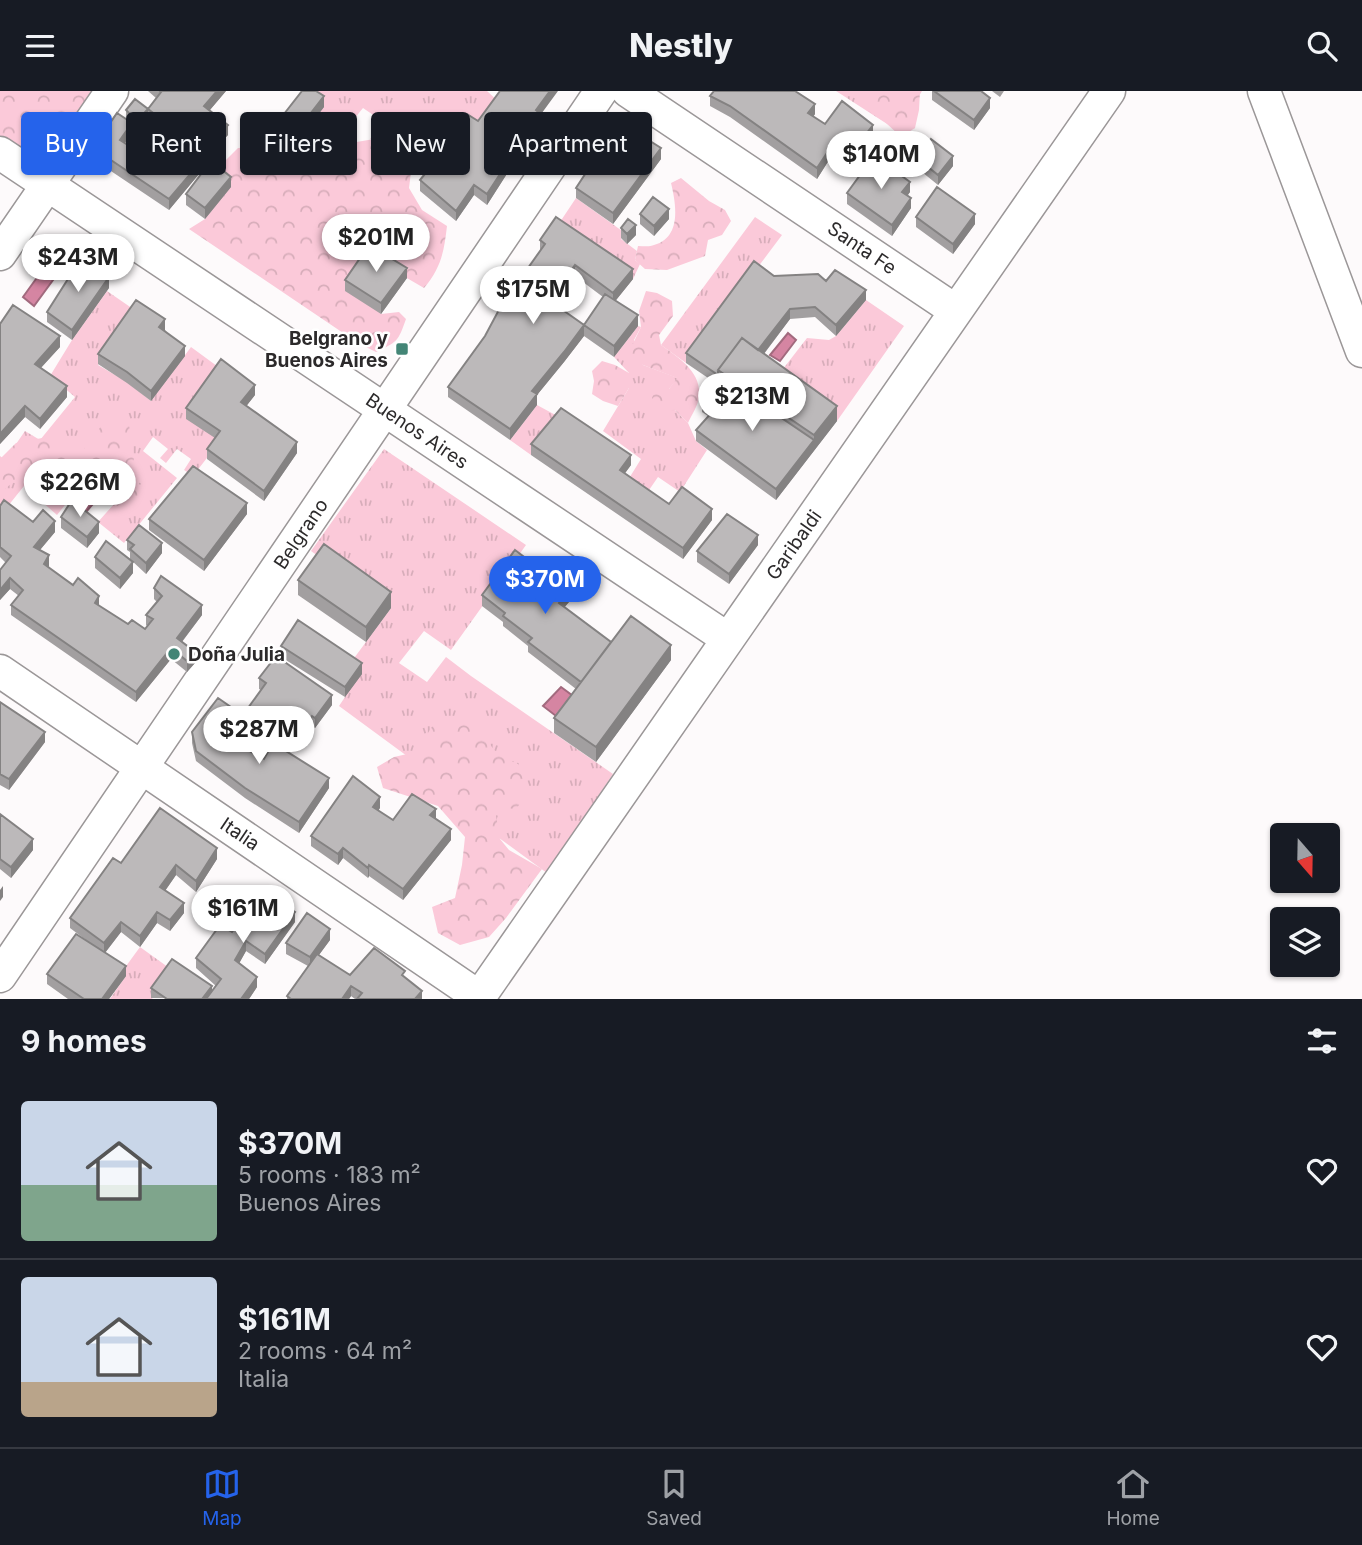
<!DOCTYPE html>
<html lang="en">
<head>
<meta charset="utf-8">
<style>
	:root { --surface:#171b24; --page:#242831; --text:#f1f3f6; --muted:#9ea1a6; --line:#363941; --accent:#2563eb }
	body { margin:0; font-family:Inter,sans-serif; background:var(--page); color:var(--text); height:100vh; display:flex; flex-direction:column; font-size:26px; white-space:nowrap }
	* { box-sizing:border-box; margin:0 }
	p { font-size:23px; color:var(--muted) }
	.icon { flex:none; width:38px; height:38px; fill:none; stroke:currentColor; stroke-width:2; stroke-linecap:round; stroke-linejoin:round }
	.map { position:relative; height:908px; overflow:hidden }
	.panel { display:flex; flex-direction:column; background:var(--surface); flex:1 }
	.panel>* { flex:none }
	.top-card { position:absolute; left:21px; top:21px; width:700px; height:63px; display:flex; gap:14px }
	.needle { width:46px; rotate:160deg }
	.controls { position:absolute; left:1270px; top:732px; display:grid; gap:14px }
	.controls a { display:grid; place-items:center; width:70px; height:70px; border-radius:7px; background:var(--surface); box-shadow:0 2px 5px #0004; font-size:35px }
	.price { position:absolute; translate:-50% -60px; padding:0 16px; border-radius:24px; background:#fff; color:#222; font-size:23px; line-height:46px; filter:drop-shadow(0 2px 4px #0008) }
	.price::after { content:''; position:absolute; left:50%; top:42px; width:21px; height:16px; margin-left:-10px; background:inherit; clip-path:polygon(0 0,100% 0,50% 100%) }
	.price.selected { background:var(--accent); color:#fff }
	ul { padding:0; list-style:none }
	li { display:flex; align-items:center; gap:21px; height:175px; padding:0 21px }
	li+li { border-top:2px solid var(--line) }
	li span { display:grid; place-items:center; flex:none; width:196px; height:140px; border-radius:7px; color:#555 }
	li>.icon { margin-inline-start:auto }
	span .icon { width:84px; height:84px; fill:#fffc; stroke-width:1 }
	li b { font-size:30px }
	h2 { display:flex; justify-content:space-between; align-items:center; height:84px; padding:0 21px; font-size:30px }
	.chip { padding:0 24px; border-radius:7px; background:var(--surface); box-shadow:0 2px 5px #0004; font-size:24px; line-height:63px }
	.chip.selected { background:var(--accent); color:#fff }
	header { display:flex; justify-content:space-between; align-items:center; height:91px; padding:0 21px; background:var(--surface); font-size:32px; font-weight:800 }
	.menu { display:flex; justify-content:space-around; align-items:center; height:98px; border-top:2px solid var(--line); background:var(--surface); font-size:19px; color:var(--muted) }
	.menu a { display:grid; justify-items:center; gap:4px }
	.menu .selected { color:var(--accent) }
	.map>svg:first-child { display:block }
	.grass { fill:url(#grass-tufts) }
	.forest { fill:url(#forest-crowns) }
	.water { fill:#d585a2; stroke:#a26a7e; stroke-width:2 }
	.lines { fill:none; stroke-linecap:round; stroke-linejoin:round }
	.minor-casing { stroke:#9b9798; stroke-width:35 }
	.minor { stroke:#fff; stroke-width:32 }
	.wall { fill:#a29fa0; fill-rule:evenodd }
	.shaded-wall { fill:#848282 }
	.building { fill:#bcb9ba; stroke:#848282; stroke-width:2 }
	.poi-dot { fill:#438576; stroke:#fff; stroke-width:2.5 }
	.labels { text-anchor:middle; dominant-baseline:central; stroke-width:5; stroke-linejoin:round; paint-order:stroke }
	.street-label { font-size:19px; fill:#2c2a2b; stroke:#fff }
	.poi-label { font-size:19px; font-weight:bold; fill:#2c2a2b; stroke:#fff; text-anchor:end }
</style>
</head>
<body>
<header><svg class="icon" aria-label="menu" viewBox="0 0 24 24"><path d="M4 6h16M4 12h16M4 18h16"/></svg>Nestly<svg class="icon" aria-label="search" viewBox="0 0 24 24"><circle cx="10" cy="10" r="6"/><path d="M15 15l6 6"/></svg></header>
<div class="map">
<svg width="1362" height="908" viewBox="0 0 1362 908">
	<defs>
		<pattern id="grass-tufts" width="24" height="20" patternUnits="userSpaceOnUse" patternTransform="scale(1.75)"><rect width="24" height="20" fill="#fbc9d9"/><path d="M3 7l-1-3M5 7V3M7 7l1-3M15 17l-1-3M17 17v-4M19 17l1-3" fill="none" stroke="#d7adba"/></pattern>
		<pattern id="forest-crowns" width="20" height="18" patternUnits="userSpaceOnUse" patternTransform="scale(1.75)"><rect width="20" height="18" fill="#fbc9d9"/><path d="M2 6a3 3 0 1 1 6 0M12 15a3 3 0 1 1 6 0" fill="none" stroke="#d7adba"/></pattern>
	</defs>
	<rect width="100%" height="100%" fill="#fdfafb"/>
	<path class="grass" d="M310 0H487L500 12 478 40 448 21 420 53 409 42 370 48 385 32 363 17 336 50 320 45 302 44Z
		M836 0H922L898 40Z
		M576 107 625 142 621 148 637 160 635 169 640 173 633 188 556 137Z
		M755 126 782 144 686 272 661 254Z
		M107 200 136 220 98 274 127 291 151 310 191 256 221 278 220 350 193 385 184 379 191 368 177 358 166 372 160 367 168 358 153 346 143 360 177 387 124 452 98 431 122 404 92 380 57 424 24 395 0 425V365L5 369 25 340 40 349 75 306 50 285 72 249Z
		M866 209 904 235 837 330 776 287 807 247 829 249 836 245Z
		M638 235 641 236 634 249 643 274 678 287 669 298 675 319 688 332 696 350 707 359 680 401 658 386 647 402 628 389 641 368 603 340 629 297V282L614 266Z
		M537 314 561 327 531 364 510 349Z
		M384 358 526 454 451 559 424 540 399 572 427 591 446 566 471 585 613 683 547 782 401 675 407 665 339 615 345 606 349 574 391 517 311 460Z
		M140 856 172 879 152 908H110L125 886 121 882Z"/>
	<path class="forest" d="M0 0H112L47 94 0 62Z
		M871 0H920L919 19 915 37 901 46 885 31 868 20Z
		M275 39 292 40 300 47 320 45 345 53 409 42 426 61 411 81 409 97 422 119 447 135C444 161 441 177 424 197L369 165 381 223 399 221 406 228C398 251 397 251 376 261L358 252 189 138 205 128 230 96 220 75 238 57 257 56Z
		M681 87 709 110 725 119 731 130 722 144 708 149 705 165 667 179 645 178 635 169 638 155C643 155 650 156 654 154 682 146 676 113 671 92Z
		M646 200 657 202 672 210 673 225 659 244 661 254C679 267 702 281 699 306 698 315 691 325 688 332L675 319 661 320 652 307 656 297 669 298 677 287 643 274 629 261 641 236 639 220Z
		M602 270 615 274 629 282V297L618 315 603 310 592 303 594 290 592 280Z
		M127 325C132 347 135 367 134 390L150 400 141 415 88 384 70 397 56 417 42 407 33 384 12 392 0 402V368L16 352 42 347 66 360 81 362 102 334Z
		M454 625 470 627 498 664 518 673 528 698 516 719 478 707 496 725 500 748 509 759 542 778 506 827 489 846 460 854 438 842 432 816 455 807 462 774 465 746 438 715 383 697 377 676 394 666 416 661 433 634Z"/>
	<path class="water" d="M41 181 53 189 34 215 23 206Z
		M788 242 796 249 780 270 770 264Z
		M93 390 105 399 86 421 75 412Z
		M561 596 573 605 556 625 543 615Z"/>
	<g class="lines">
		<defs>
			<path id="minor" d="M628 0 956 220
				M1264 0 1362 260
				M0 62 728 548
				M0 163 112 0
				M0 580 479 906
				M0 885 601 0
				M478 908 1109 0"/>
		</defs>
		<use href="#minor" class="minor-casing"/>
		<use href="#minor" class="minor"/>
	</g>
	<path class="wall" d="M148 0H226L209 20 228 44 216 56 199 42 187 54 204 77 169 119 93 68V57L126 28V19L148 18 156 7ZM148 28 177 50 167 62 131 56 125 52 132 42V36L137 40Z
		M932 0H981L990 17 974 39 932 9Z
		M992 0H1004L1000 6Z
		M710 5 815 23 813 26 825 33 873 44 845 81 829 69 817 88 730 26 710 15Z
		M324 16 300 47 284 34V23Z
		M478 30 542 34 517 67 487 114 474 104 456 130 420 100V89L434 71V65Z
		M605 52 661 68 613 133 576 107V97L612 78 617 70 605 63Z
		M917 67 953 75 938 94 917 77Z
		M231 96 205 128 186 114V103Z
		M910 101 908 104 911 117 892 145 847 113V102Z
		M640 123 669 128 654 145 640 133Z
		M916 126 975 133 953 163 916 136Z
		M621 137 636 144 627 153 621 147Z
		M540 149 633 188 615 210 638 235 614 266 584 245V234L603 206 575 185 555 214 584 245 564 271 537 304V314L510 349 448 306V296L485 245 540 160Z
		M774 185 826 190 866 209 836 245 815 226 790 228 764 263 837 330 776 409 696 350V339L708 325 702 321V310L714 291 686 272V262Z
		M407 187 381 223 345 200V189Z
		M109 197 72 249 47 231V221Z
		M0 233 60 256 41 277 67 306 40 338 25 326 0 353Z
		M165 239 185 265 151 310 127 292 98 273V263Z
		M255 304 246 315 297 362 264 410 207 368V358L215 347 186 328V317Z
		M531 353 631 374 625 382 669 413 712 429 683 468 531 364Z
		M0 415 55 441 40 459 49 475 48 476 99 515 128 533 145 538 147 535 146 534V524L157 511 154 508V497L202 524 182 551 195 572 187 581 171 568 136 611 11 524V514L19 505 10 498 0 509V479L6 472 0 466Z
		M247 423 204 480 149 439V428Z
		M61 426 99 442 87 457 61 437Z
		M127 449 162 462 146 483 130 468V461L127 459Z
		M758 454 729 493 697 471V460Z
		M95 466 133 482 120 498 95 477Z
		M298 489 391 517 366 551 298 504Z
		M482 504 569 511 564 516 611 551 671 569 596 671 554 642V627L576 598 528 561V555L503 535V531L482 515Z
		M281 555 362 583 345 606 281 566Z
		M259 587 332 614 315 637 312 635 295 660 248 628V617L261 599 259 598Z
		M0 611 45 651 9 699 0 694Z
		M238 631 225 647 264 668 329 697 299 742 245 707 196 670 192 652V641Z
		M380 717 378 720 393 729 436 728 451 749 403 809 369 785 368 787 343 767 338 774 311 755V745Z
		M0 723 33 759 11 787 0 778Z
		M217 768 196 801 176 784 165 800 184 822 170 840 157 832 140 856 121 841 105 862 126 885 109 908H68L47 893V883L86 849 70 837V827L121 772Z
		M295 831 265 873 246 860 239 872 257 896 249 908 151 907V897L212 900 216 895 196 877V867L232 841Z
		M330 849 319 864 350 884 405 886 422 908H355L351 905 349 908H287V905L308 875 286 863V852Z"/>
	<path class="shaded-wall" d="M217 0H226L204 26V15Z
		M550 0H558L536 30V19Z
		M324 5V16L300 47V36Z
		M990 7V17L974 39V29Z
		M815 13V23L808 33V22Z
		M148 18V28L137 40V30Z
		M542 24V34L517 67 487 114V103L517 57Z
		M199 31V42L185 56V46Z
		M132 32V42L120 59V49Z
		M228 34V44L216 56V46Z
		M873 34V44L845 81V70Z
		M661 57V68L613 133V122Z
		M829 59V69L817 88V77Z
		M953 65V75L938 94V84Z
		M204 67V77L169 119V108Z
		M231 86V96L205 128V117Z
		M910 91V101L902 111V101Z
		M474 94V104L456 130V120Z
		M911 107V117L892 145V134Z
		M669 118V128L654 145V135Z
		M975 123V133L953 163V153Z
		M636 134V144L627 153V143Z
		M575 174V185L550 221V210Z
		M407 177V187L381 223V212Z
		M633 178V188L613 213V202Z
		M109 186V197L72 249V239Z
		M866 199V209L836 245V234Z
		M790 218V228L756 273V262Z
		M638 224V235L614 266V255Z
		M165 228V239L159 246V236Z
		M584 234V245L564 271 537 304V314L510 349V338L532 300Z
		M60 245V256L35 283V273Z
		M185 255V265L151 310V300Z
		M255 294V304L241 322V311Z
		M67 295V306L40 338V328Z
		M25 315V326L0 353V343Z
		M837 315V330L776 409V398L814 349V344Z
		M297 351V362L264 410V400Z
		M631 364V374L620 389V379Z
		M247 412V423L204 480V469Z
		M712 418V429L683 468V457Z
		M55 430V441L34 466V456Z
		M99 431V442L87 457V446Z
		M758 444V454L729 493V483Z
		M162 452V462L146 483V472Z
		M49 464V475L44 483V473Z
		M133 471V482L120 498V487Z
		M10 487V498L0 509V499Z
		M569 500V511L559 523V512Z
		M391 501V517L366 551V536Z
		M99 505V515L95 512Z
		M202 514V524L177 557V547Z
		M671 554V569L596 671V656Z
		M171 557V568L136 611V601Z
		M195 561V572L187 581V570Z
		M362 572V583L345 606V596Z
		M332 604V614L315 637V627Z
		M238 621V631L220 654V644Z
		M312 625V635L295 660V649Z
		M45 641V651L9 699V688Z
		M329 687V697L299 742V731Z
		M380 706V717L373 727V716Z
		M436 718V728L430 724Z
		M451 738V749L403 809V798Z
		M33 748V759L11 787V776Z
		M217 757V768L196 801V790Z
		M343 757V767L338 774V763Z
		M176 774V784L160 807V796Z
		M369 774V785L368 787V777Z
		M3 795V806L0 810V799Z
		M184 812V822L170 840V829Z
		M157 821V832L140 856V845Z
		M295 821V831L265 873V863Z
		M121 831V841L104 863V852Z
		M330 838V849L310 876V866Z
		M246 850V860L235 880V869Z
		M126 875V885L109 908H102Z
		M257 886V896L249 908H241Z
		M212 895V905L210 908H202Z
		M351 895V905L349 908H342Z
		M422 900V908H415Z"/>
	<path class="building" d="M160 0H217L204 15 228 34 216 46 199 31 185 46 148 18 161 1Z
		M302 0H316L324 5 300 36 284 23Z
		M500 0H550L536 19 542 24 517 57 487 103 474 94 456 120 420 89 438 67 434 65 467 23 478 30Z
		M714 0H795L815 13 808 22 825 33 842 10 873 34 845 70 829 59 817 77 730 15 710 5Z
		M934 0H981L990 7 974 29Z
		M135 8 148 18 137 30 126 19Z
		M117 22 132 32 120 49 131 56 144 42 167 62 179 48 204 67 169 108 93 57Z
		M620 31 661 57 613 122 576 97 595 68 612 78 621 63 605 52Z
		M931 48 953 65 938 84 917 67Z
		M874 65 910 91 902 101 911 107 892 134 847 102Z
		M211 70 231 86 205 117 186 103Z
		M937 96 975 123 953 153 916 126Z
		M653 106 669 118 654 135 640 123Z
		M556 126 633 178 613 202 575 174 550 210 584 234 564 261 532 300 537 303 510 338 448 296 485 245 501 215 545 153 540 149Z
		M628 128 636 134 627 143 621 137Z
		M369 154 407 177 381 212 345 189Z
		M82 166 109 186 72 239 47 221Z
		M754 170 774 185 818 183 826 190 835 179 866 199 836 234 815 216 790 218 758 259 742 247 718 279V284L686 262Z
		M605 203 638 224 614 255 584 234Z
		M136 209 165 228 159 236 185 255 151 300 127 281 98 263Z
		M13 214 60 245 35 273 67 295 40 328 25 315 0 343V233Z
		M742 247 837 315 814 344 718 279Z
		M221 268 255 294 241 311 297 351 264 400 207 358 220 340 186 317Z
		M718 284 814 349 776 398 696 339 714 319 702 310Z
		M561 317 631 364 620 379 669 413 682 396 712 418 683 457 531 353Z
		M193 375 247 412 204 469 149 428Z
		M4 409 33 431 43 419 55 430 34 456 49 464 44 473 73 494 78 487 99 505 95 512 128 533 132 529 145 538 153 528 146 524 162 505 154 497 161 485 202 514 177 547 195 561 187 570 171 557 136 601 11 514 23 499 10 487 0 499V479L11 465 0 456V415Z
		M72 409 99 431 87 446 61 426Z
		M727 423 758 444 729 483 697 460Z
		M139 434 162 452 146 472 130 458 134 454 127 449Z
		M106 450 133 471 120 487 95 466Z
		M324 453 391 501 366 536 298 489Z
		M515 459 569 500 559 512 611 551 581 591 528 551 532 547 503 525 505 522 482 504Z
		M631 525 671 554 596 656 554 627Z
		M298 529 362 572 345 596 281 555Z
		M276 565 332 604 315 627 312 625 295 649 248 617 266 592 259 587Z
		M218 607 238 621 220 644 264 668 273 652 329 687 299 731 245 697 196 660 192 641Z
		M0 611 45 641 9 688 0 683Z
		M353 685 380 706 373 716 393 729 412 703 436 718 430 724 451 738 403 798 369 774 368 777 343 757 338 763 311 745Z
		M160 717 217 757 196 790 176 774 160 796 184 812 170 829 157 821 140 845 121 831 104 852 70 827 113 767 121 772Z
		M0 723 33 748 11 776 0 768Z
		M262 798 295 821 265 863 246 850 235 869 257 886 241 908H206L221 888 196 867 220 834 232 841Z
		M307 822 330 838 310 866 286 852Z
		M76 843 126 875 102 908H84L47 883Z
		M374 857 405 880 402 884 422 900 415 908H357L362 902 351 895 342 908H291L287 905 317 863 350 884Z
		M172 868 212 895 202 908H167L151 897Z"/>
	<g class="poi-dot">
		<rect x="395" y="251" width="14" height="14" rx="3.5"/>
		<circle cx="174" cy="563" r="7"/>
	</g>
	<g class="labels">
		<g class="street-label">
			<text transform="translate(862 157) rotate(34)">Santa Fe</text>
			<text transform="translate(417 340) rotate(34)">Buenos Aires</text>
			<text transform="translate(301 443) rotate(-56)">Belgrano</text>
			<text transform="translate(794 454) rotate(-55)">Garibaldi</text>
			<text transform="translate(240 743) rotate(34)">Italia</text>
		</g>
		<g class="poi-label">
			<text x="388" y="247">Belgrano y<tspan x="388" dy="22">Buenos Aires</tspan></text>
			<text x="188" y="563" text-anchor="start">Doña Julia</text>
		</g>
	</g>
</svg>
<div class="controls">
<a><svg class="needle" viewBox="-14 -14 28 28"><path d="M0-13l5 13h-10z" fill="#e53935"/><path d="M0 13l5-13h-10z" fill="#9ea1a6"/></svg></a>
<a><svg class="icon" aria-label="layers" viewBox="0 0 24 24"><path d="M12 4l9 5-9 5-9-5zM3 14l9 5 9-5"/></svg></a>
</div>
<b class="price" style="left:881px;top:100px">$140M</b>
<b class="price" style="left:376px;top:183px">$201M</b>
<b class="price" style="left:78px;top:203px">$243M</b>
<b class="price" style="left:533px;top:235px">$175M</b>
<b class="price" style="left:752px;top:342px">$213M</b>
<b class="price" style="left:80px;top:428px">$226M</b>
<b class="price selected" style="left:545px;top:525px">$370M</b>
<b class="price" style="left:259px;top:675px">$287M</b>
<b class="price" style="left:243px;top:854px">$161M</b>
<div class="top-card">
<a class="chip selected">Buy</a>
<a class="chip">Rent</a>
<a class="chip">Filters</a>
<a class="chip">New</a>
<a class="chip">Apartment</a>
</div>
</div>
<section class="panel">
<h2>9 homes<svg class="icon" aria-label="filters" viewBox="0 0 24 24"><path d="M4 7h16M4 17h16"/><circle cx="9" cy="7" r="2"/><circle cx="15" cy="17" r="2"/></svg></h2>
<ul>
<li><span style="background:linear-gradient(#c9d6e8 60%,#7fa58c 0)"><svg class="icon" aria-label="home" viewBox="0 0 24 24"><path d="M3 11l9-7 9 7M6 9v11h12V9"/></svg></span><div><b>$370M</b><p>5 rooms · 183 m²</p><p>Buenos Aires</p></div><svg class="icon" aria-label="heart" viewBox="0 0 24 24"><path d="M12 20l-8-8c-3-5 5-10 8-4 3-6 11-1 8 4z"/></svg></li>
<li><span style="background:linear-gradient(#c9d6e8 75%,#b9a48a 0)"><svg class="icon" aria-label="home" viewBox="0 0 24 24"><path d="M3 11l9-7 9 7M6 9v11h12V9"/></svg></span><div><b>$161M</b><p>2 rooms · 64 m²</p><p>Italia</p></div><svg class="icon" aria-label="heart" viewBox="0 0 24 24"><path d="M12 20l-8-8c-3-5 5-10 8-4 3-6 11-1 8 4z"/></svg></li>
</ul>
</section>
<nav class="menu">
<a class="selected"><svg class="icon" aria-label="map" viewBox="0 0 24 24"><path d="M3 6l6-2 6 2 6-2v14l-6 2-6-2-6 2zM9 4v14M15 6v14"/></svg>Map</a>
<a><svg class="icon" aria-label="saved" viewBox="0 0 24 24"><path d="M7 4h10v16l-5-4-5 4z"/></svg>Saved</a>
<a><svg class="icon" aria-label="home" viewBox="0 0 24 24"><path d="M3 11l9-7 9 7M6 9v11h12V9"/></svg>Home</a>
</nav>
</body>
</html>
